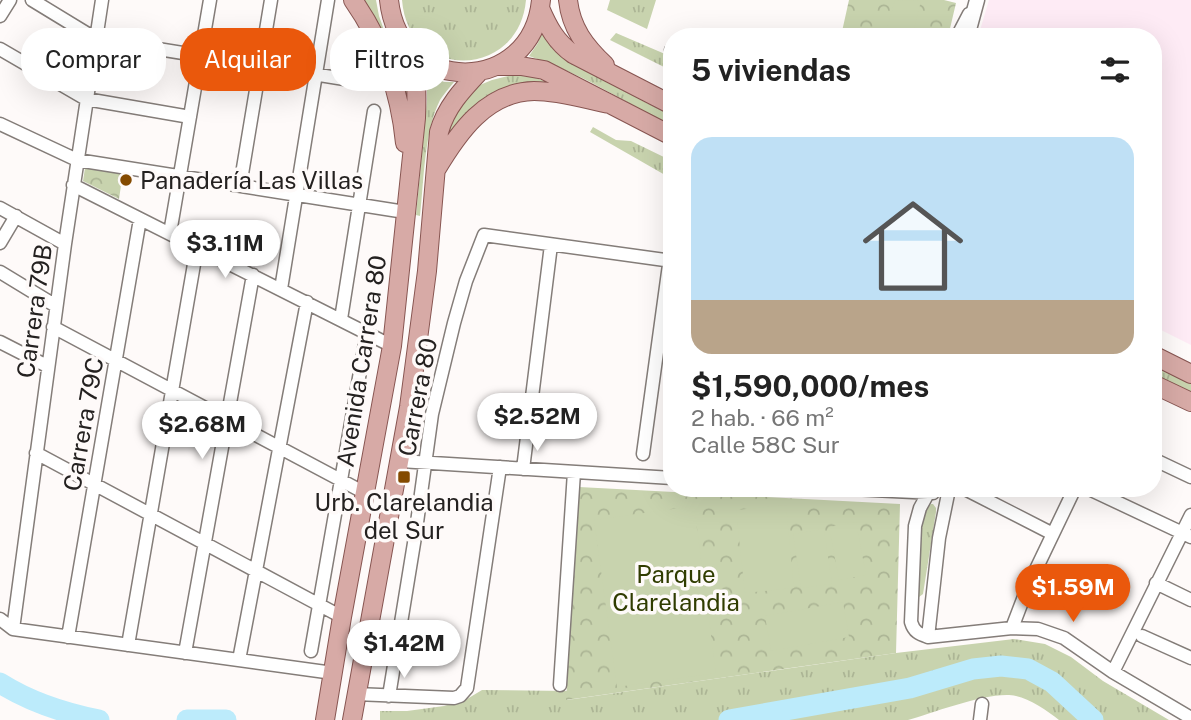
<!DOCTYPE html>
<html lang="es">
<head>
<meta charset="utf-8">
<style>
	:root { --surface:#fff; --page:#f2f2f2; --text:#222; --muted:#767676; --accent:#ea580c }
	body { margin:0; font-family:"Public Sans",sans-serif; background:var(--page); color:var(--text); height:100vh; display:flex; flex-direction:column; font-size:26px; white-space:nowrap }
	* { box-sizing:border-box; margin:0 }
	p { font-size:23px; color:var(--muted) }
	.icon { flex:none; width:38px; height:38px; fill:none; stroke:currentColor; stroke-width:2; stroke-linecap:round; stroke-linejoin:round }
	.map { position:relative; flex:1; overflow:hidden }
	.sheet { position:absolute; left:663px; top:28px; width:499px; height:469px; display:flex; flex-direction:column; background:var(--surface); border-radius:28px; box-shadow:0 7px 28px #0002 }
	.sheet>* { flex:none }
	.banner { position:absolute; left:21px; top:28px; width:537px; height:63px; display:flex; gap:14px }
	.price { position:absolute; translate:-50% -60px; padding:0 16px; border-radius:24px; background:#fff; color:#222; font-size:23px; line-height:46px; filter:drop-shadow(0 2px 4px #0008) }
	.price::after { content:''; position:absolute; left:50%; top:42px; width:21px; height:16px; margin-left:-10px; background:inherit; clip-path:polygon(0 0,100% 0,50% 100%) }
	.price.selected { background:var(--accent); color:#fff }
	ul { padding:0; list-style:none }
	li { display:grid; align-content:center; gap:14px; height:371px; padding:0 28px }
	li span { display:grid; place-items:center; height:217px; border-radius:21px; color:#555 }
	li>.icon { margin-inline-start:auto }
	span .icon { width:126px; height:126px; fill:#fffc; stroke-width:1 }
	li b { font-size:30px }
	h2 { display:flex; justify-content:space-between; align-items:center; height:84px; padding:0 28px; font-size:30px }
	.chip { padding:0 24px; border-radius:28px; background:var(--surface); box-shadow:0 7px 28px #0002; font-size:24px; line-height:63px }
	.chip.selected { background:var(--accent); color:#fff }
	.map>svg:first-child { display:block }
	.education { fill:#feebf5 }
	.grass { fill:url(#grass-tufts) }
	.forest { fill:url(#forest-crowns) }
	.pitch { fill:#c8d3ae }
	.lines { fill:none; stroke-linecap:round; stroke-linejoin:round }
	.river { stroke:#bcebfb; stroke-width:21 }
	.minor-casing { stroke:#847d79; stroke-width:15 }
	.tertiary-casing { stroke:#847d79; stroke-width:17 }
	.primary-casing { stroke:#875551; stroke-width:20 }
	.minor { stroke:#fff; stroke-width:12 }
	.tertiary { stroke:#fff; stroke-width:14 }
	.primary { stroke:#d7aaa6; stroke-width:18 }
	.poi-dot { fill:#844a00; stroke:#fefaf9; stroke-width:2.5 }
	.labels { text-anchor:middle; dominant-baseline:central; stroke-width:7; stroke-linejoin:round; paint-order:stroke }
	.poi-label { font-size:24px; fill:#242120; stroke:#fefaf9; text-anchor:start }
	.street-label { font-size:24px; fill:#242120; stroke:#fefaf9 }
	.park-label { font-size:24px; fill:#303c00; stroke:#fefaf9 }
</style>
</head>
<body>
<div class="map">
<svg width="1191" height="720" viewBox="0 0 1191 720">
	<defs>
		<pattern id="grass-tufts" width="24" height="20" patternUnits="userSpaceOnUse" patternTransform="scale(1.75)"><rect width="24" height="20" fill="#c8d3ae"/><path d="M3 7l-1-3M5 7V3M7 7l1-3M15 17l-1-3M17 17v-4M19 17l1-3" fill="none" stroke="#acb595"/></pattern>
		<pattern id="forest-crowns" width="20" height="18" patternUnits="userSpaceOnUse" patternTransform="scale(1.75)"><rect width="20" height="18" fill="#c8d3ae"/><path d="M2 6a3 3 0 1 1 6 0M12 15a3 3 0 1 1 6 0" fill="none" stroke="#acb595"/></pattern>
	</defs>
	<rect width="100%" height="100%" fill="#fefaf9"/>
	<path class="education" d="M989 0H1191V345L1153 326V37H978Z"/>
	<path class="grass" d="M362 0H376L379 16 384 30 395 47 408 79 409 118Z
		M402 0H526C519 80 408 81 402 0Z
		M610 0H656L647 29 607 10Z
		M541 31 555 51 567 61 672 116 671 126C625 102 579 72 529 56L538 43Z
		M616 33 672 57V71L610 40Z
		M427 74 444 82H454C449 88 444 94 440 100 424 132 424 181 420 216L416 215 427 101Z
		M512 75 533 77 550 83C488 84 479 99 445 146L448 127 454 112 475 87 492 80Z
		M593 127 616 140 631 141 672 161V179L590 132Z
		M1153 365 1191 383V392L1153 375Z
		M931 504H933L936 508V512L923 594 919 597 917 592C918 572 917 518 931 504Z
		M1014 639 1045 644 1071 657 1103 681 1169 720H1059C1048 711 1030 699 1016 696 992 690 933 713 908 720H380V711H407L444 706 467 699 482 690 567 691V700L896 653Z"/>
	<path class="forest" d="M849 0H944L956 3 948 37H844L841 36Z
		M85 168 123 172 119 199 83 181Z
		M579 487 900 504 896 653 566 700Z"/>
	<path class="pitch" d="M895 0 921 1 912 37 885 36Z
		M786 505 794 588 745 593 736 510Z
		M694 506 716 673 617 687 594 520Z
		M856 522 866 575 839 580 829 527Z
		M824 529 832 584 801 588 793 534Z
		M843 602 849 637 771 651 765 616Z"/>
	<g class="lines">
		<path class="river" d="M0 683C30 702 64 713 99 720
			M187 720H226
			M729 720 910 688 973 669 1001 666 1028 669 1052 682 1093 720"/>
		<defs>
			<path id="minor" d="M32 0 96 39 369 83
				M0 16 10 0
				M957 37 969 14
				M0 49 86 99 190 117
				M671 50H672
				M0 124 77 160 405 212
				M73 185 392 346
				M240 186 271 0
				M0 208 65 244
				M170 233 210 0
				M0 243 16 216
				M0 272 56 306
				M281 289 328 0
				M341 319 374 111
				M53 327 365 493
				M0 342 47 366
				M36 453 342 617
				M643 454 672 243
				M1153 459 1191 477
				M400 461 672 478
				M523 469 551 245
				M832 488 933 493
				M931 488 920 508 915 526 911 622C914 632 919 634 928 637L1012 628 1038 629 1064 638 1113 672 1191 718
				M963 488 1053 534
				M1087 488 1191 537
				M1156 583 1191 600
				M0 619 13 629 333 673
				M1012 628 1028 586 1075 488
				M13 629 65 244 102 0
				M1142 636 1191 658
				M68 637 140 219
				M928 637 939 538 948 494 950 488
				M128 645 197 247
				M311 651 367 332
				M185 653 253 275
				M239 660 307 302
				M1113 672 1191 515
				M560 685 574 472
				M355 694 454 698 460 696 467 688 500 467
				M389 696 415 537 432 414 454 323 466 281 484 235 672 261
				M980 720 982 704"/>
			<path id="tertiary" d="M967 37 977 0"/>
			<path id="primary" d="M353 0C383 43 400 91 405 143
				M389 0C399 97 532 96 541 0
				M568 0C571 28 585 46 605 65
				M540 8C548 27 556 42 573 54L672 105
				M496 66H521L544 70 672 136
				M436 170C458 133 486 92 534 91 559 91 585 99 610 104
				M1153 355 1191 374
				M1153 384 1191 402
				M325 720 342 617 392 346 416 118C417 94 417 72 410 50
				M352 720 409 407 427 271 439 132C446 107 462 90 480 71"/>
		</defs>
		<use href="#minor" class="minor-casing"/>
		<use href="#tertiary" class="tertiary-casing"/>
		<use href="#primary" class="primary-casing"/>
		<use href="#minor" class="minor"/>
		<use href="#tertiary" class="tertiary"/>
		<use href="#primary" class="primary"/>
	</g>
	<g class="poi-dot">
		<circle cx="126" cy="180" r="7"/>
		<rect x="397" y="470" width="14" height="14" rx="3.5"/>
	</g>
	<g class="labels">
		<g class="poi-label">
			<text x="140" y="180">Panadería Las Villas</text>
			<text x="404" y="502" text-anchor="middle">Urb. Clarelandia<tspan x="404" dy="28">del Sur</tspan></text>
		</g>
		<g class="street-label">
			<text transform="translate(34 311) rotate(-82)">Carrera 79B</text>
			<text transform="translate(361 361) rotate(-81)">Avenida Carrera 80</text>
			<text transform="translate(417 397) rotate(-79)">Carrera 80</text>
			<text transform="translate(83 424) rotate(-80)">Carrera 79C</text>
		</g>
		<g class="park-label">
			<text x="676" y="574">Parque<tspan x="676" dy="28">Clarelandia</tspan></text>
		</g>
	</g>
</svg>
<b class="price" style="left:225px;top:280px">$3.11M</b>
<b class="price" style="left:537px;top:453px">$2.52M</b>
<b class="price" style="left:202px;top:461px">$2.68M</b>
<b class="price selected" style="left:1073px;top:624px">$1.59M</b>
<b class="price" style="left:404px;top:680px">$1.42M</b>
<div class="banner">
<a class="chip">Comprar</a>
<a class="chip selected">Alquilar</a>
<a class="chip">Filtros</a>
</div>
<section class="sheet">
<h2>5 viviendas<svg class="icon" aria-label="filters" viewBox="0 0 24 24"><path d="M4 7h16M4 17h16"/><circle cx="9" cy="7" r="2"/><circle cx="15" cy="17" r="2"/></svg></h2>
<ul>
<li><span style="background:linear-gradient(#bfe0f5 75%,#b9a48a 0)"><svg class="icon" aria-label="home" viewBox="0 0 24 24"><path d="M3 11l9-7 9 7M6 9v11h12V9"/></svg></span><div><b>$1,590,000/mes</b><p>2 hab. · 66 m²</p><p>Calle 58C Sur</p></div></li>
</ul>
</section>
</div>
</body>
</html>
